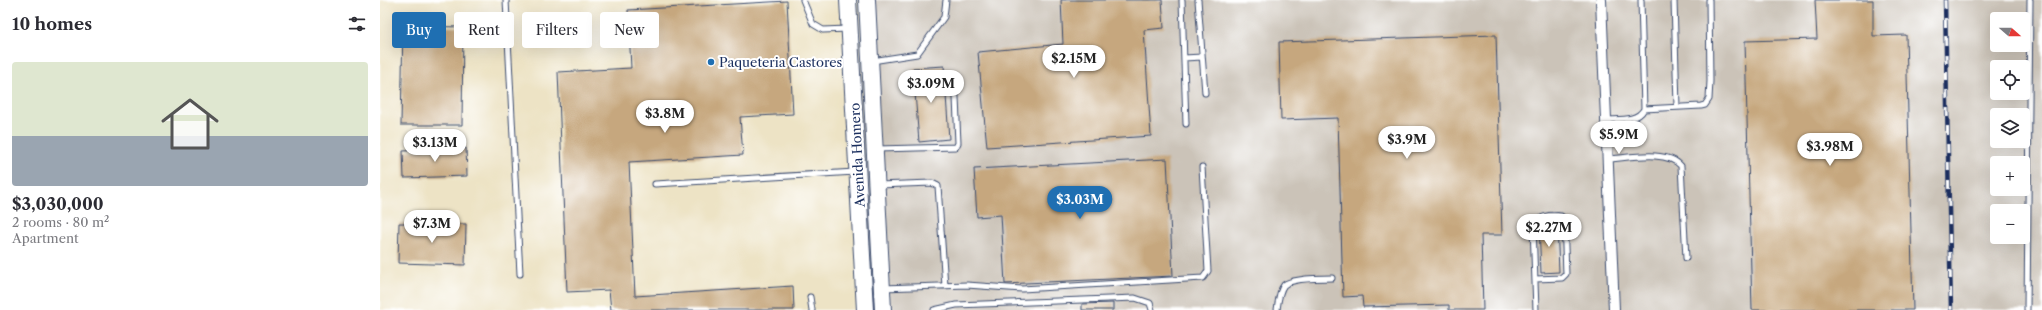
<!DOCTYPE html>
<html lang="en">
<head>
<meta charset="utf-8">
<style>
	:root { --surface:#fff; --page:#f2f2f3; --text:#2b2b33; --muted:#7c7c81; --line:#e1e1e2; --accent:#1f6fb2 }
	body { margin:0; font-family:"Libre Caslon Text",serif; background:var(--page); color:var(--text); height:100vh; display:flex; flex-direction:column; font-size:15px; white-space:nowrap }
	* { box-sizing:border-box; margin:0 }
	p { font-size:13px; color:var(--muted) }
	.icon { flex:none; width:22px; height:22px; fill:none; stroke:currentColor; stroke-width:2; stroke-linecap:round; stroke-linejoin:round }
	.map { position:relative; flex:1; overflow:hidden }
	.panel { display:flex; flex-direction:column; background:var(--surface); width:380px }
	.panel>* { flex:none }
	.top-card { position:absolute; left:12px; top:12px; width:380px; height:36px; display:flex; gap:8px }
	.needle { width:26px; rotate:110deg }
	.tools { position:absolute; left:1610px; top:12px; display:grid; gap:8px }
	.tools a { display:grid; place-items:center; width:40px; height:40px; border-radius:4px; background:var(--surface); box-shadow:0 4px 16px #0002; font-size:20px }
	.price { position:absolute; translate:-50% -34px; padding:0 9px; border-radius:14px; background:#fff; color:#222; font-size:13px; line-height:26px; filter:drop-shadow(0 1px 2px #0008) }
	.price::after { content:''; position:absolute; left:50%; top:24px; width:12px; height:9px; margin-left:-6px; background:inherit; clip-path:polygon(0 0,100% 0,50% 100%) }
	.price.on { background:var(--accent); color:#fff }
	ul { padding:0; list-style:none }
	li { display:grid; align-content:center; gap:8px; height:212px; padding:0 12px }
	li+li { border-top:1px solid var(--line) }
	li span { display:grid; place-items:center; height:124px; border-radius:4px; color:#555 }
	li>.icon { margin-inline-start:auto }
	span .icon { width:72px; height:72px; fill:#fffc; stroke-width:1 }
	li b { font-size:17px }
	h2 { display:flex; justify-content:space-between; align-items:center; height:48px; padding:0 12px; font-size:17px }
	.tag { padding:0 14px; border-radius:4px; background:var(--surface); box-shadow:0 4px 16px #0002; font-size:14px; line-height:36px }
	.tag.on { background:var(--accent); color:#fff }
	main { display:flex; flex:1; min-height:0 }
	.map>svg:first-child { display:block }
	.industrial { fill:#cbc3b8; fill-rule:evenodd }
	.building { fill:#c6a77e }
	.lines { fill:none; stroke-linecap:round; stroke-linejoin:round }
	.lane-casing { stroke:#3a4a6d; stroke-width:7 }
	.street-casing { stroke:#3a4a6d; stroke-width:12 }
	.primary-casing { stroke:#3a4a6d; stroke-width:18 }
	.lane { stroke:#fff; stroke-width:5 }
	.street { stroke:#fff; stroke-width:10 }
	.primary { stroke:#fff; stroke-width:16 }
	.rail-casing { stroke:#1b2f5e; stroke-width:4.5 }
	.rail { stroke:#fff; stroke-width:3; stroke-dasharray:9; stroke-linecap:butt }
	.poi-dot { fill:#1f6fb2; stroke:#fff; stroke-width:1.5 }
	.labels { text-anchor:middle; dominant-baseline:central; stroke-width:4; stroke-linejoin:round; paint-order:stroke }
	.poi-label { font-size:13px; fill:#1b2f5e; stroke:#fff; text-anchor:start }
	.street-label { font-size:13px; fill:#1b2f5e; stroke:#fff }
</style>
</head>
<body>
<main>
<section class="panel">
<h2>10 homes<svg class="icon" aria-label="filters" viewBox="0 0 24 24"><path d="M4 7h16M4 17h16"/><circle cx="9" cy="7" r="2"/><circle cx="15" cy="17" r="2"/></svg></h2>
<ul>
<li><span style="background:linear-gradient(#dfe7d0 60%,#9aa5b1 0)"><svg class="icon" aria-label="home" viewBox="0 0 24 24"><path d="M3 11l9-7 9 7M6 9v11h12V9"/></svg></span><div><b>$3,030,000</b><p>2 rooms · 80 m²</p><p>Apartment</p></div></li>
</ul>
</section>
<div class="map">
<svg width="1662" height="310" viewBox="0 0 1662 310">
	<rect width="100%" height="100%" fill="#fff"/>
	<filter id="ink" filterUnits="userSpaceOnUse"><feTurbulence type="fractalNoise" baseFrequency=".025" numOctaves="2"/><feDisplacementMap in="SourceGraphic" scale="8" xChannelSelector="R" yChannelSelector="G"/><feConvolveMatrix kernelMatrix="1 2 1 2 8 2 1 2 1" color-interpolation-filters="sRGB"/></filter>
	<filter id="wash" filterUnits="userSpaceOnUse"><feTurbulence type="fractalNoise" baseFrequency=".012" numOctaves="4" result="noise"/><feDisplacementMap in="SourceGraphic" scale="16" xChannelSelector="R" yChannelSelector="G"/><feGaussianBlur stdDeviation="0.9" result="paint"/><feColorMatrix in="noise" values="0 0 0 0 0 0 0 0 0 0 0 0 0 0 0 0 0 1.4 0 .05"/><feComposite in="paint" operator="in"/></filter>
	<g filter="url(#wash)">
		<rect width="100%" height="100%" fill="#ede3c5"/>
		<path class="industrial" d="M491 0H1662V310H508ZM1617 19H1643V45H1617ZM1617 67H1643V93H1617ZM1617 115H1643V141H1617ZM1617 163H1643V189H1617ZM1617 211H1643V237H1617Z"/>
		<g id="blocks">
			<path class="building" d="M681 0H782L784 28 764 30 771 136 607 147 598 52 683 44Z
				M1435 0H1493V36L1526 35 1533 310H1372L1365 41 1437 39Z
				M407 1 413 114 360 117 363 155 249 162 255 296 413 286 414 310H231L229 290 187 292 178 72 251 68 248 10Z
				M23 26 83 27 82 125H21Z
				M1116 35 1122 235H1101L1103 310H1069V305L983 307 982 296 963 297 958 118 901 120 899 42Z
				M564 66 569 139 539 142 533 68Z
				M86 148 87 176 24 178 23 151Z
				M787 159 793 276 625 284 621 215 597 217 594 169Z
				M19 223 86 224 85 265 18 263Z
				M1177 224 1179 272 1161 273 1159 225Z
				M733 303V310H702V304Z"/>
		</g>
	</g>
	<g filter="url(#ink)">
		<use href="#blocks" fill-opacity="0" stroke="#3a4a6d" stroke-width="1"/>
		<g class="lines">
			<defs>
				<path id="lane" d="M126 0 140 274
					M423 0 433 24 443 30 467 29
					M802 0 806 124
					M818 0 825 93
					M1294 0 1297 107
					M804 58 822 57
					M492 61 537 54 564 17 566 0
					M1264 109 1321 106 1325 105 1329 99 1330 81 1329 0
					M1226 120C1239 119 1257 122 1264 109L1261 0
					M497 149 576 147 578 143 575 75
					M1228 159C1248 158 1287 149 1301 166L1306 258
					M275 184 475 172
					M498 185 552 183 558 186 565 286
					M1155 279 1182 278 1186 274 1184 219 1181 216C1170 214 1158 216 1153 226L1156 310
					M503 288 587 285 642 289 823 278 828 271 822 167
					M430 297 432 310
					M554 310 576 305 755 298 770 303 772 310
					M897 310C898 302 899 291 904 285 912 278 941 278 952 278
					M1647 310 1650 0"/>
				<path id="street" d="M1221 0 1234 310"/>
				<path id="primary" d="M468 0 485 310
					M487 0 503 310"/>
			</defs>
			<use href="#lane" class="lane-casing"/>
			<use href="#street" class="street-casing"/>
			<use href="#primary" class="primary-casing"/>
			<use href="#lane" class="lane"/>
			<use href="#street" class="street"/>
			<use href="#primary" class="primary"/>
			<defs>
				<path id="rail" d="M1565 0 1571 310"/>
			</defs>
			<use href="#rail" class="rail-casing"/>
			<use href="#rail" class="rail"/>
		</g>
	</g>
	<circle class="poi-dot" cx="331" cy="62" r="4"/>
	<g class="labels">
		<g class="poi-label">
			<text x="339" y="62">Paqueteria Castores</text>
		</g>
		<g class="street-label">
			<text transform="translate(477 155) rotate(-93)">Avenida Homero</text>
		</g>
	</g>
</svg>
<div class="tools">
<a><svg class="needle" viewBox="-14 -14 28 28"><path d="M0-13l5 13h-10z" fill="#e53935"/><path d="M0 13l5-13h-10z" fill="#7c7c81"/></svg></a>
<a><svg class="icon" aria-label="locate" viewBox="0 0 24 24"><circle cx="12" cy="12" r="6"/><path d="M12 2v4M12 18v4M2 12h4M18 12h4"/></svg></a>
<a><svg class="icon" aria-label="layers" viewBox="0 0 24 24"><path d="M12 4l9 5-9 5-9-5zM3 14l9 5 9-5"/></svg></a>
<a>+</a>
<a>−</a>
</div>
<b class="price" style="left:694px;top:79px">$2.15M</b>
<b class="price" style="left:551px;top:104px">$3.09M</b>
<b class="price" style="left:285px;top:134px">$3.8M</b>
<b class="price" style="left:1239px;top:155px">$5.9M</b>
<b class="price" style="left:1027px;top:160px">$3.9M</b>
<b class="price" style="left:55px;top:163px">$3.13M</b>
<b class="price" style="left:1450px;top:167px">$3.98M</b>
<b class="price on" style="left:700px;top:220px">$3.03M</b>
<b class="price" style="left:52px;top:244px">$7.3M</b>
<b class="price" style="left:1169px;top:248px">$2.27M</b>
<div class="top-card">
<a class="tag on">Buy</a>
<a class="tag">Rent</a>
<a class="tag">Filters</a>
<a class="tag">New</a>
</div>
</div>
</main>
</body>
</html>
